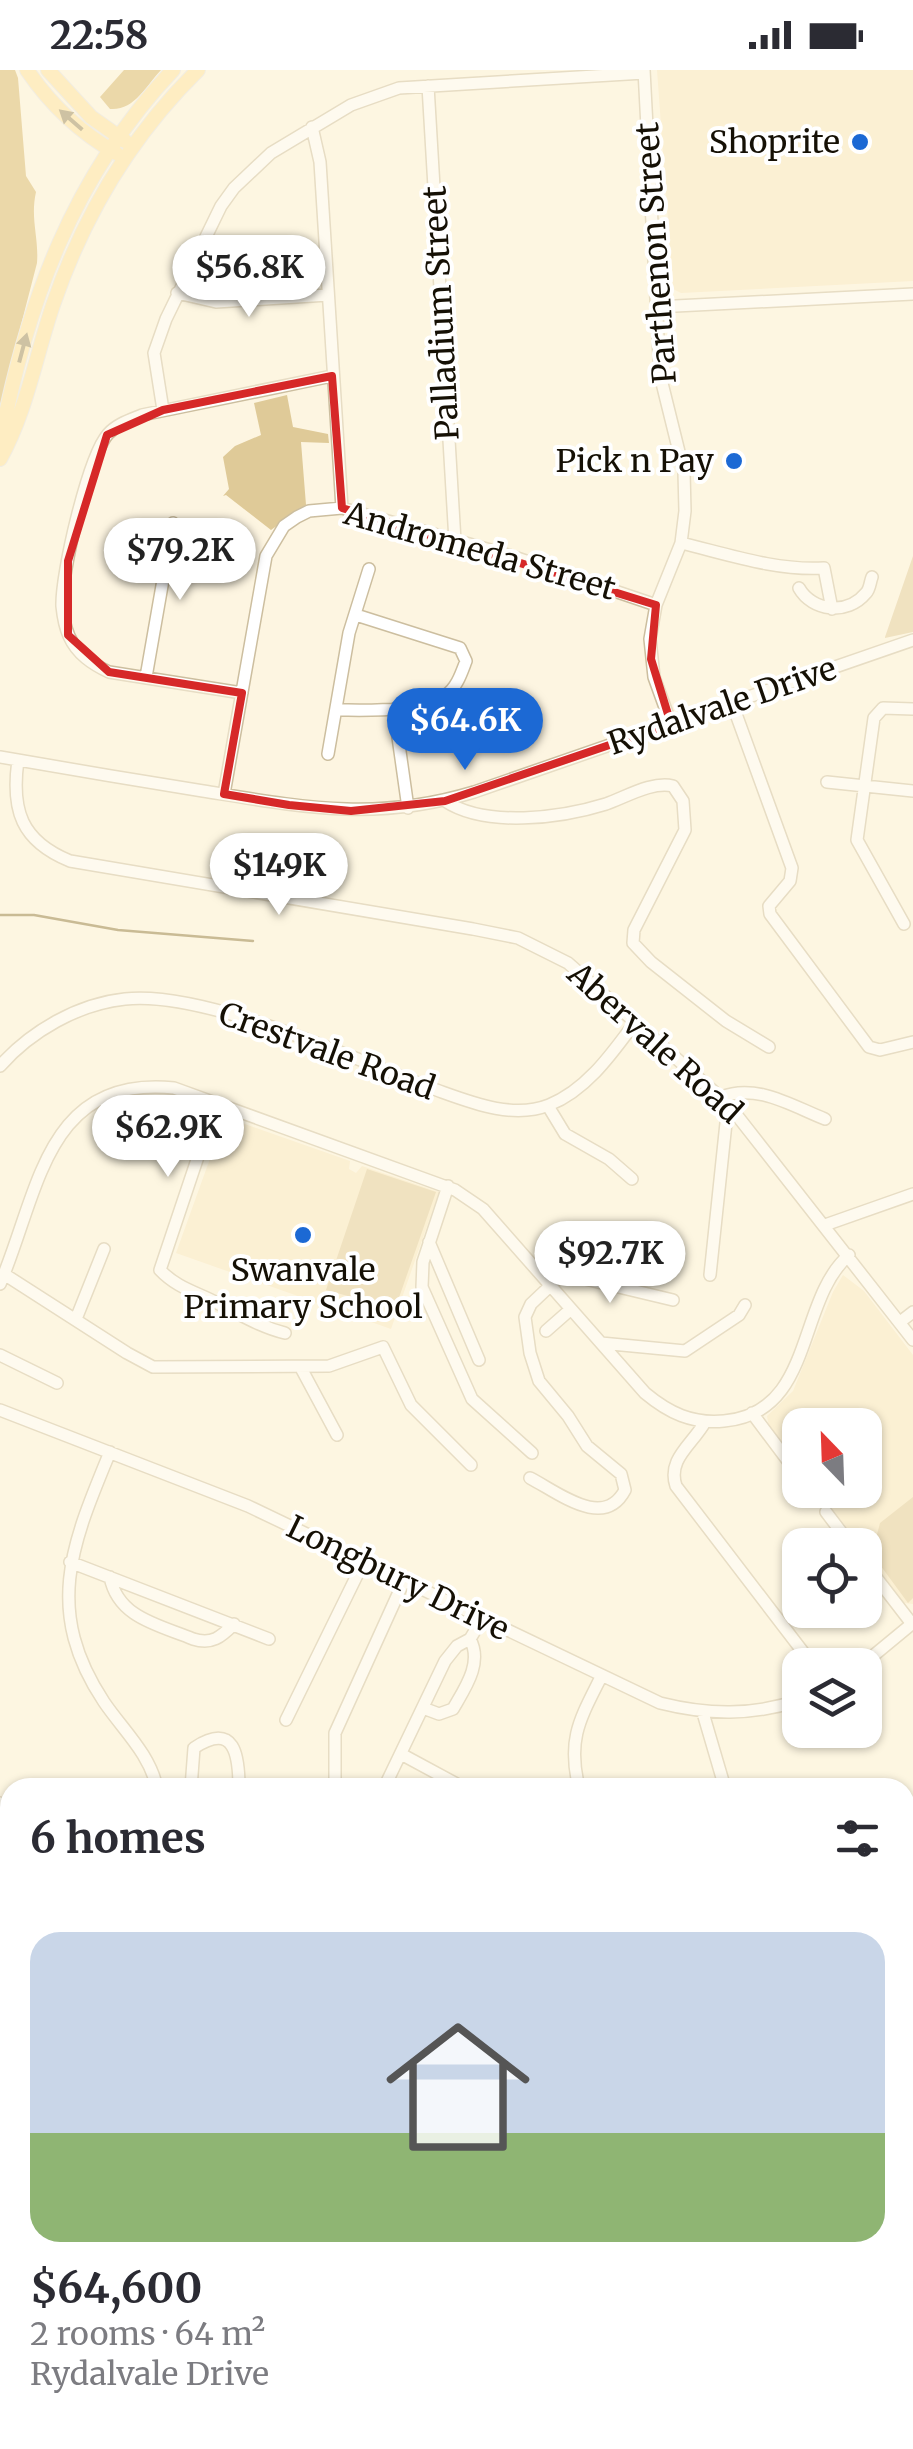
<!DOCTYPE html>
<html lang="en">
<head>
<meta charset="utf-8">
<style>
	:root { --surface:#fff; --page:#f7f7f7; --text:#2b2b33; --muted:#7c7c81; --accent:#1c69d4 }
	body { margin:0; font-family:Merriweather,serif; background:var(--page); color:var(--text); height:100vh; display:flex; flex-direction:column; font-size:38px; white-space:nowrap }
	* { box-sizing:border-box; margin:0 }
	p { font-size:32px; color:var(--muted) }
	.icon { flex:none; width:55px; height:55px; fill:none; stroke:currentColor; stroke-width:2; stroke-linecap:round; stroke-linejoin:round }
	.map { position:relative; flex:1; overflow:hidden }
	.panel { position:absolute; left:0px; top:1708px; width:915px; height:672px; display:flex; flex-direction:column; background:var(--surface); border-radius:30px 30px 0 0; box-shadow:0 2px 8px #0004 }
	.panel>* { flex:none }
	.needle { width:65px; rotate:337deg }
	.tools { position:absolute; left:782px; top:1338px; display:grid; gap:20px }
	.tools a { display:grid; place-items:center; width:100px; height:100px; border-radius:20px; background:var(--surface); box-shadow:0 2px 8px #0004; font-size:50px }
	.price { position:absolute; translate:-50% -85px; padding:0 22px; border-radius:35px; background:#fff; color:#222; font-size:32px; line-height:65px; filter:drop-shadow(0 2px 5px #0008) }
	.price::after { content:''; position:absolute; left:50%; top:60px; width:30px; height:22px; margin-left:-15px; background:inherit; clip-path:polygon(0 0,100% 0,50% 100%) }
	.price.active { background:var(--accent); color:#fff }
	ul { padding:0; list-style:none }
	li { display:grid; align-content:center; gap:20px; height:530px; padding:0 30px }
	li span { display:grid; place-items:center; height:310px; border-radius:30px; color:#555 }
	li>.icon { margin-inline-start:auto }
	span .icon { width:180px; height:180px; fill:#fffc; stroke-width:1 }
	li b { font-size:42px }
	h2 { display:flex; justify-content:space-between; align-items:center; height:120px; padding:0 30px; font-size:42px }
	.status { display:flex; justify-content:space-between; align-items:center; height:70px; padding:0 50px; background:var(--surface); direction:ltr }
	.status svg { height:28px; fill:currentColor }
	.map>svg:first-child { display:block }
	.built { fill:#f9e8c0 }
	.green { fill:#dfca98 }
	.forest { fill:#d6b464 }
	.lines { fill:none; stroke-linecap:round; stroke-linejoin:round }
	.stream { stroke:#8b7337; stroke-width:2.5 }
	.river { stroke:#be9e4d; stroke-width:18 }
	.minor-casing { stroke:#ccbe9f; stroke-width:14 }
	.major-casing { stroke:#e3e2e1; stroke-width:16 }
	.minor { stroke:#fff; stroke-width:11 }
	.major { stroke:#fee39c; stroke-width:14 }
	.oneway { fill:#958458 }
	.marked { fill:none; stroke:#d62828; stroke-width:8; stroke-linejoin:round }
	.poi-dot { fill:#1c69d4; stroke:#fff; stroke-width:4 }
	.labels { text-anchor:middle; dominant-baseline:central; stroke-width:8; stroke-linejoin:round; paint-order:stroke }
	.poi-label { font-size:32px; fill:#151005; stroke:#fff; text-anchor:end }
	.street-label { font-size:32px; fill:#151005; stroke:#fff }
</style>
</head>
<body>
<div class="status"><b>22:58</b><svg viewBox="0 0 49 12"><path d="M0 12V9h3v3zM5 12V6h3v6zM10 12V3h3v9zM15 12V0h3v12zM26 1h20v11H26zM47 4h2v5h-2z"/></svg></div>
<div class="map">
<svg width="913" height="2379" viewBox="0 0 913 2379">
	<rect width="100%" height="100%" fill="#fdf5e1"/>
	<path class="built" d="M657 0H913V211L681 223 673 219Z
		M225 1047 350 1091 349 1099 356 1103 362 1096 439 1122 391 1259 176 1183Z
		M843 1205 864 1221 913 1285V1534L904 1533 865 1481V1475H860L818 1420H865V1355H800V1397L769 1357 767 1346 793 1321 833 1222Z"/>
	<path class="green" d="M287 325 293 357 328 364 329 373 301 372 306 435 271 460 226 425 223 426 229 419 223 387 235 376 261 365 254 333Z
		M913 486V562L885 568V567Z
		M367 1099 436 1122 395 1239 326 1220Z
		M913 1427V1528L908 1533 872 1484 880 1453Z
		M0 2134 10 2143V2251L0 2242Z
		M905 2338 913 2339V2379H109L77 2370H905Z"/>
	<path class="forest" d="M0 0H15L18 8 26 106 36 122C30 149 39 167 37 193L0 336Z
		M124 0H161C146 16 134 41 110 39L100 27Z
		M905 1905 913 1907V2339L905 2338Z"/>
	<g class="lines">
		<path class="stream" d="M0 845H34L118 860 253 871"/>
		<path class="river" d="M0 2270 10 2275
			M905 2301 913 2303"/>
		<defs>
			<path id="minor" d="M644 0 660 305 684 402 685 441 681 473 656 535 650 569 654 607 671 654
				M428 16 455 471
				M312 57 320 92 342 438
				M177 223 216 232 328 225
				M656 237 913 224
				M163 340 154 283 166 249 221 136 234 118 271 83 351 35 399 18 644 3
				M681 473C727 484 776 501 824 498L832 539
				M799 518C812 541 847 546 866 523 870 519 870 512 872 507
				M146 607 173 453
				M242 623 109 602C92 594 77 584 69 566 65 557 63 546 62 536 61 504 88 387 108 364 117 354 130 350 142 345L332 306
				M732 633 792 798 790 811 769 836 770 844 869 977 880 980 913 972
				M394 639 408 738
				M337 640C366 640 422 643 446 625 457 617 461 604 466 591L460 578 356 545
				M328 684 349 563 369 499
				M0 687C68 699 135 710 203 721 302 737 375 752 474 722L913 570
				M18 690C11 740 21 771 70 791L473 859 518 868 568 893 728 1034 913 1270
				M827 712 913 721
				M224 724 266 486 284 456 297 447 309 441 342 438 508 485 656 535
				M445 731C486 758 561 748 606 734 626 727 652 711 673 716L683 731 685 760 634 860 633 873 651 892 726 951 769 977
				M904 854 857 770 874 648 883 638 913 639
				M0 996C31 961 78 934 125 929 204 920 354 989 431 1018 468 1031 511 1050 549 1035 587 1020 613 982 636 951
				M721 1027C757 1013 792 1036 825 1049
				M216 1033 160 1200C177 1218 196 1222 217 1233 240 1244 260 1257 285 1263
				M548 1036 565 1064 609 1089 632 1109
				M448 1116 423 1192 422 1217 472 1329 532 1383
				M825 1155 913 1124
				M429 1172 479 1290
				M4 1204 127 1283 153 1297 329 1296 383 1277 411 1335 471 1395
				M710 1205 728 1034
				M547 1212 571 1206 581 1208 673 1230
				M0 1214C39 1123 45 1005 174 1018L455 1120 483 1139 645 1323C669 1343 692 1354 724 1351 815 1343 796 1231 849 1185
				M76 1249 104 1179
				M900 1252 913 1242
				M546 1261 571 1239
				M601 1273 685 1281 739 1245 745 1235
				M0 1285 57 1313
				M301 1298 337 1365
				M0 1340 248 1436 660 1633C708 1645 752 1646 800 1630
				M752 1343 800 1407
				M705 1352C692 1375 667 1389 676 1416L813 1595
				M110 1382C72 1474 43 1540 104 1632 123 1660 150 1684 157 1718
				M530 1408C559 1423 604 1460 625 1420L621 1404 587 1376 568 1346 539 1311 530 1283 525 1247 531 1234 550 1216
				M826 1442 851 1475
				M70 1492 269 1569
				M865 1493 912 1554
				M110 1507C118 1548 159 1555 193 1569 212 1575 221 1567 234 1554
				M862 1595 913 1553
				M423 1638 439 1644 453 1639C465 1618 483 1593 470 1569
				M703 1643 725 1718
				M286 1650 364 1491
				M401 1684 464 1718
				M191 1718 194 1678C235 1651 239 1686 239 1718
				M335 1718V1663L404 1511
				M384 1718 445 1591 457 1576 470 1569 482 1549
				M579 1718C567 1669 580 1649 601 1607
				M0 1733 10 1741
				M905 1745 913 1746
				M905 1845 913 1846
				M0 1961 3 1937 10 1923
				M0 2027 10 2037"/>
			<path id="major" d="M27 0C50 34 81 63 116 83
				M48 0 91 47 125 71
				M0 373C27 232 73 106 173 0
				M0 389C26 343 36 285 53 235 83 147 131 66 198 0
				M0 2347 10 2352
				M0 2367 28 2379
				M52 2370 81 2379"/>
		</defs>
		<use href="#minor" class="minor-casing"/>
		<use href="#major" class="major-casing"/>
		<use href="#minor" class="minor"/>
		<use href="#major" class="major"/>
	</g>
	<defs><path id="oneway-solid" d="M-6-.8H1V-3.2L6.5 0L1 3.2V.8H-6Z" transform="scale(2.5)"/></defs>
	<g class="oneway">
		<use href="#oneway-solid" transform="translate(71 50) rotate(-139)"/>
		<use href="#oneway-solid" transform="translate(23 278) rotate(-75)"/>
	</g>
	<path d="M0 0H913V2379H0ZM332 306 342 438 656 535 651 589 671 654 445 731 351 741 289 735 224 724 242 623 109 602 68 565V491L107 365 163 340Z" fill="#fdf5e1" fill-opacity=".55" fill-rule="evenodd"/>
	<path class="marked" d="M332 306 342 438 656 535 651 589 671 654 445 731 351 741 289 735 224 724 242 623 109 602 68 565V491L107 365 163 340Z"/>
	<g class="poi-dot">
		<circle cx="860" cy="72" r="10"/>
		<circle cx="734" cy="391" r="10"/>
		<circle cx="303" cy="1165" r="10"/>
	</g>
	<g class="labels">
		<g class="poi-label">
			<text x="840" y="72">Shoprite</text>
			<text x="714" y="391">Pick n Pay</text>
			<text x="303" y="1200" text-anchor="middle">Swanvale<tspan x="303" dy="37">Primary School</tspan></text>
		</g>
		<g class="street-label">
			<text transform="translate(656 183) rotate(-94)">Parthenon Street</text>
			<text transform="translate(441 243) rotate(-93)">Palladium Street</text>
			<text transform="translate(480 481) rotate(16)">Andromeda Street</text>
			<text transform="translate(722 636) rotate(-19)">Rydalvale Drive</text>
			<text transform="translate(655 973) rotate(42)">Abervale Road</text>
			<text transform="translate(327 981) rotate(20)">Crestvale Road</text>
			<text transform="translate(398 1508) rotate(26)">Longbury Drive</text>
		</g>
	</g>
</svg>
<div class="tools">
<a><svg class="needle" viewBox="-14 -14 28 28"><path d="M0-13l5 13h-10z" fill="#e53935"/><path d="M0 13l5-13h-10z" fill="#7c7c81"/></svg></a>
<a><svg class="icon" aria-label="locate" viewBox="0 0 24 24"><circle cx="12" cy="12" r="6"/><path d="M12 2v4M12 18v4M2 12h4M18 12h4"/></svg></a>
<a><svg class="icon" aria-label="layers" viewBox="0 0 24 24"><path d="M12 4l9 5-9 5-9-5zM3 14l9 5 9-5"/></svg></a>
</div>
<b class="price" style="left:249px;top:250px">$56.8K</b>
<b class="price" style="left:180px;top:533px">$79.2K</b>
<b class="price active" style="left:465px;top:703px">$64.6K</b>
<b class="price" style="left:279px;top:848px">$149K</b>
<b class="price" style="left:168px;top:1110px">$62.9K</b>
<b class="price" style="left:610px;top:1236px">$92.7K</b>
<section class="panel">
<h2>6 homes<svg class="icon" aria-label="filters" viewBox="0 0 24 24"><path d="M4 7h16M4 17h16"/><circle cx="9" cy="7" r="2"/><circle cx="15" cy="17" r="2"/></svg></h2>
<ul>
<li><span style="background:linear-gradient(#c9d6e8 65%,#8fb573 0)"><svg class="icon" aria-label="home" viewBox="0 0 24 24"><path d="M3 11l9-7 9 7M6 9v11h12V9"/></svg></span><div><b>$64,600</b><p>2 rooms · 64 m²</p><p>Rydalvale Drive</p></div></li>
</ul>
</section>
</div>
</body>
</html>
